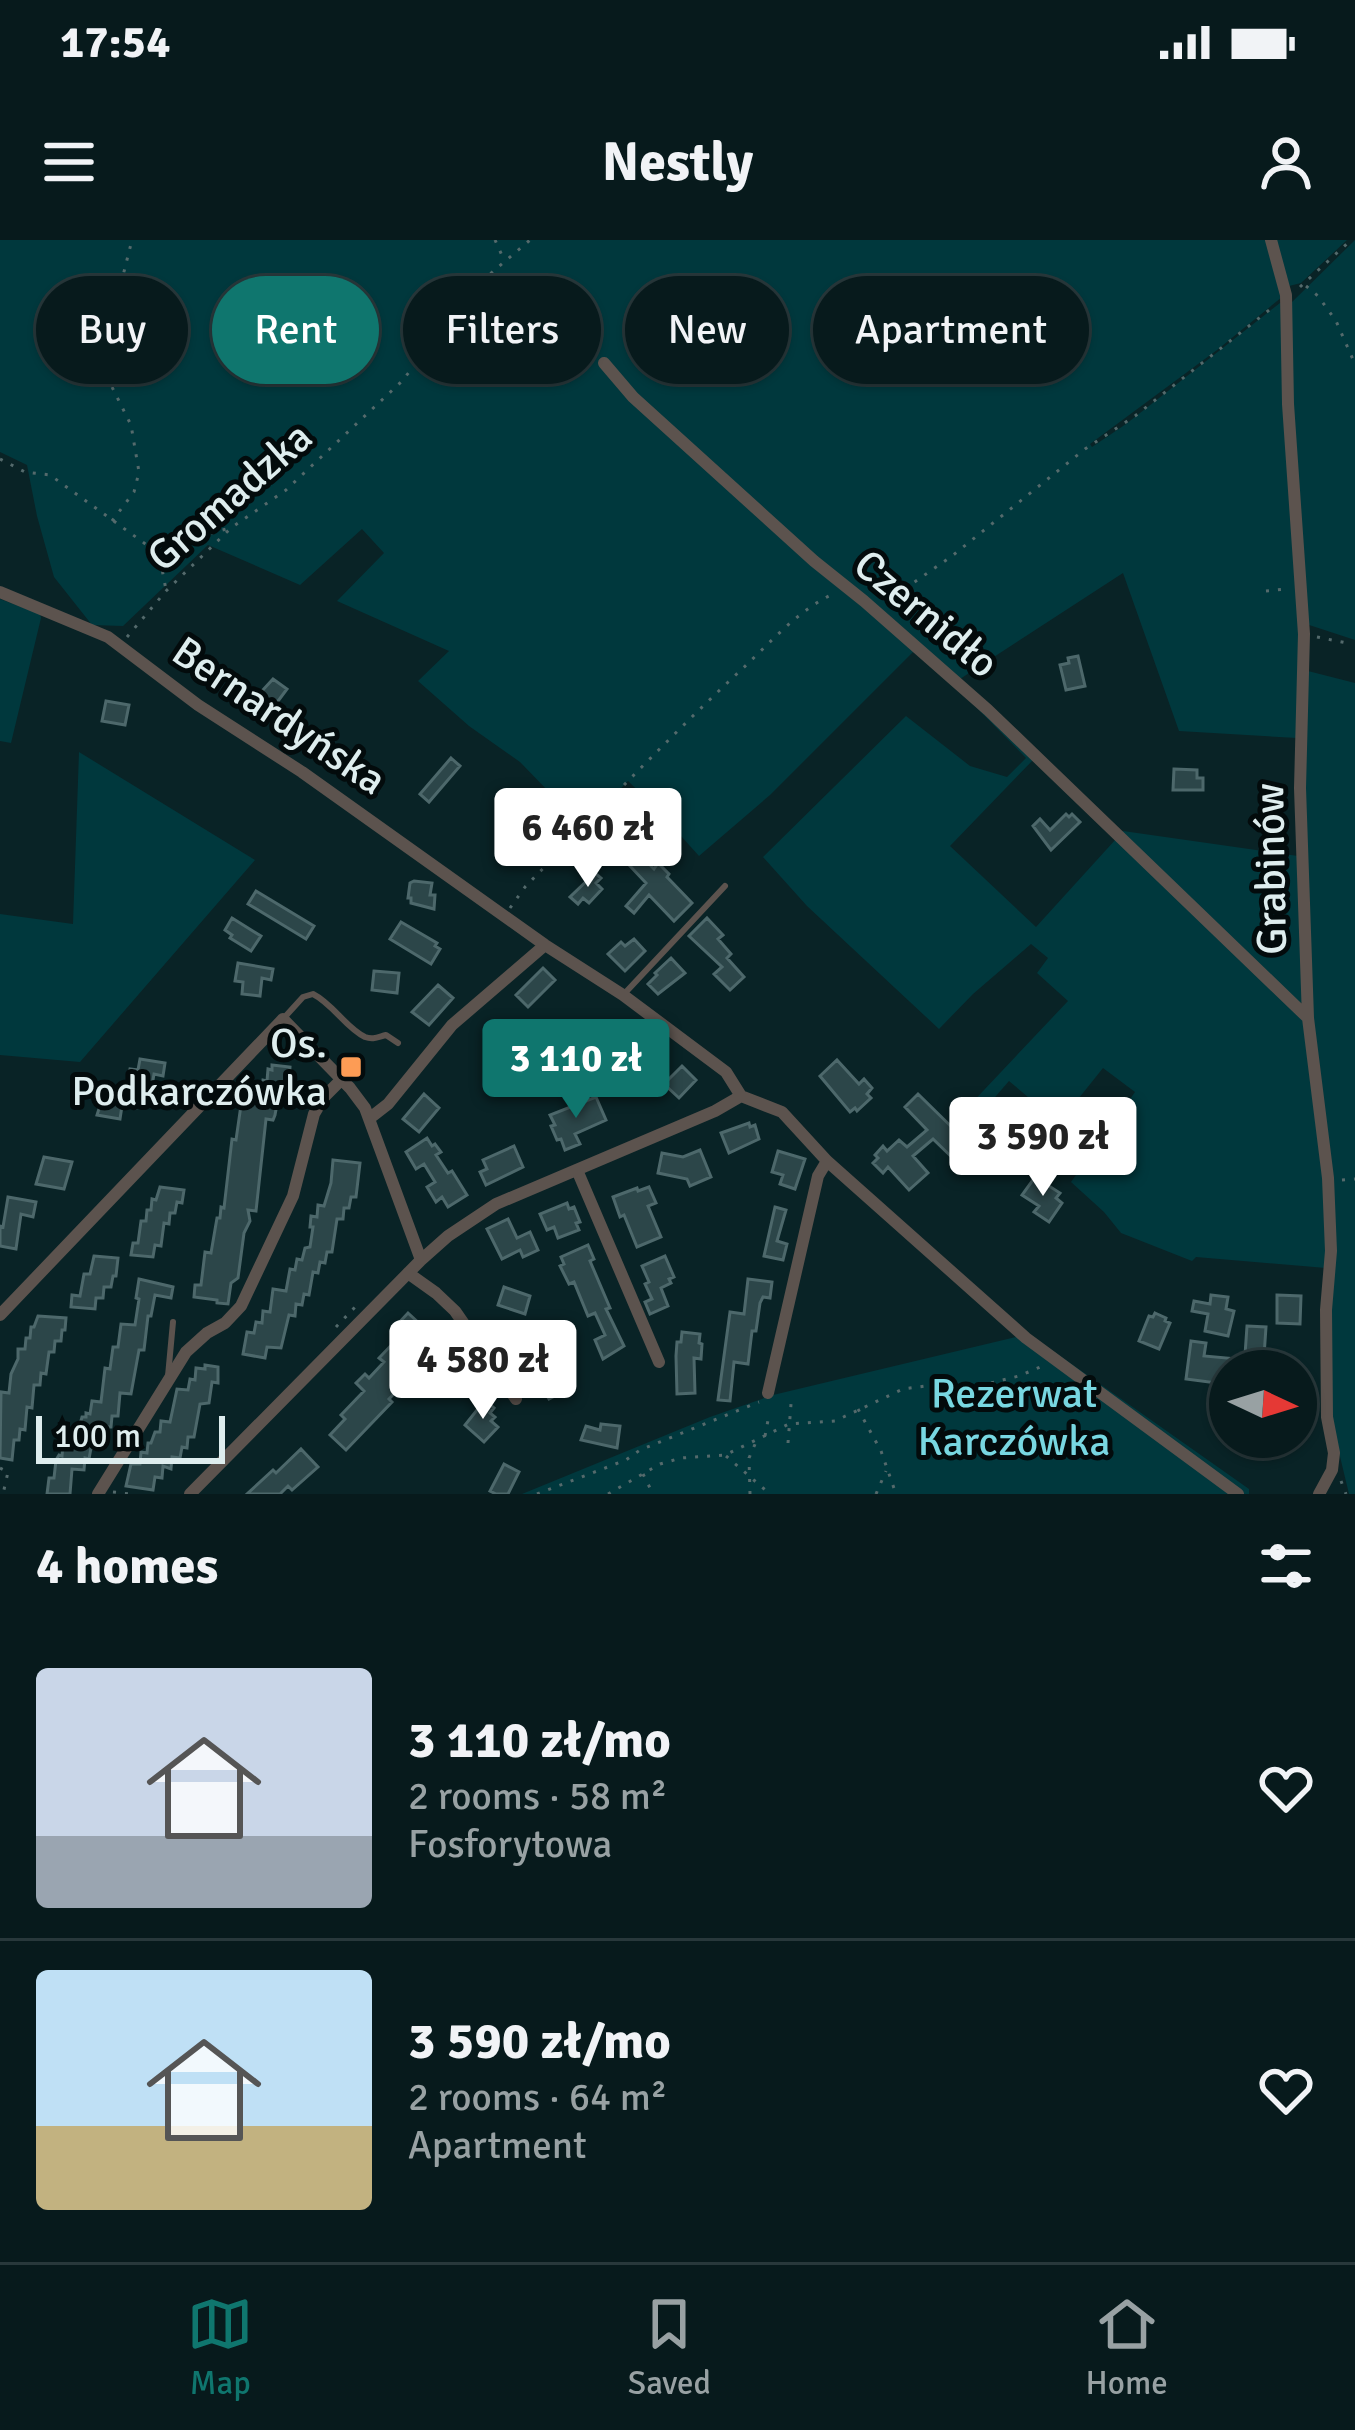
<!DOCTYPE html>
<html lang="en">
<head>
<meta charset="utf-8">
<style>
	:root { --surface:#071a1c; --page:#102325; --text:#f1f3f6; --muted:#98a1a3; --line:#28383b; --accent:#0f766e }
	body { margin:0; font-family:Signika,sans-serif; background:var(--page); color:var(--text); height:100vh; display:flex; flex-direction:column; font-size:45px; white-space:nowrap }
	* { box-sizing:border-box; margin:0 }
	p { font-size:39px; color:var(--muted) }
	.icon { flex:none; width:66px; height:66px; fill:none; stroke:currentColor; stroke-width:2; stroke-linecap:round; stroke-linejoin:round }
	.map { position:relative; height:1254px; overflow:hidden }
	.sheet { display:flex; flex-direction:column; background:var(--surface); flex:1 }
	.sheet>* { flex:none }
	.guide { position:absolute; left:36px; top:36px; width:1284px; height:108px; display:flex; gap:24px }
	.needle { width:78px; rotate:94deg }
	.tools { position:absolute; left:1209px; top:1110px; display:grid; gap:24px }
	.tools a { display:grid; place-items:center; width:108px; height:108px; border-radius:50%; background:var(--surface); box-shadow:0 3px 9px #0004,0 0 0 3px var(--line); font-size:60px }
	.scale { position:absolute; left:36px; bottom:30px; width:189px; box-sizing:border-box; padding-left:12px; border:6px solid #deedee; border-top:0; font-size:33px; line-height:42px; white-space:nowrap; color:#deedee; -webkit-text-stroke:9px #030b0c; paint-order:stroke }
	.price { position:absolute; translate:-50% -102px; padding:0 27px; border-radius:12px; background:#fff; color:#222; font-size:39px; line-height:78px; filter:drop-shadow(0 3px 6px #0008) }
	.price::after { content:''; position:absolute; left:50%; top:72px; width:36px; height:27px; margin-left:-18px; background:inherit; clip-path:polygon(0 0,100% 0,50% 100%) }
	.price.selected { background:var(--accent); color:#fff }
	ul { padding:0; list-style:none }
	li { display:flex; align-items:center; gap:36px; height:300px; padding:0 36px }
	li+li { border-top:3px solid var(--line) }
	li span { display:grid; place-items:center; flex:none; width:336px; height:240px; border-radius:12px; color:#555 }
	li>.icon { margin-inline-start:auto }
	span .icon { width:144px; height:144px; fill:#fffc; stroke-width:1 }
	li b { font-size:51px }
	h2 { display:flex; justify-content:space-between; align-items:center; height:144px; padding:0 36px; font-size:51px }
	.tag { padding:0 42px; border-radius:54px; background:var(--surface); box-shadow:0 3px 9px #0004,0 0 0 3px var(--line); font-size:42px; line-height:108px }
	.tag.selected { background:var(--accent); color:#fff }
	.status { display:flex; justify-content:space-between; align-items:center; height:84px; padding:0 60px; background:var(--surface); direction:ltr }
	.status svg { height:33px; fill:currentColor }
	header { display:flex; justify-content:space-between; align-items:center; height:156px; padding:0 36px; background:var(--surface); font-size:54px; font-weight:800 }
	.menu { display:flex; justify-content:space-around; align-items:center; height:168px; border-top:3px solid var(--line); background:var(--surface); font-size:33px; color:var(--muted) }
	.menu a { display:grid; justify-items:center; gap:6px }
	.menu .selected { color:var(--accent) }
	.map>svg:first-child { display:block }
	.green { fill:#00383d }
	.building { fill:#2c4649; stroke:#4d686b; stroke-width:3 }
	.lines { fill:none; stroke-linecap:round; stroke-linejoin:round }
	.path { stroke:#546a6c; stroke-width:3; stroke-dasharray:3 9; stroke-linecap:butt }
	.lane { stroke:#5c534e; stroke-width:6 }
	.street { stroke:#5c534e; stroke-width:12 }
	.poi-dot { fill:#fd9c55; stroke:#030b0c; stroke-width:4.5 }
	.labels { text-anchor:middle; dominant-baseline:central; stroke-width:10; stroke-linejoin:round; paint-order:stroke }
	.street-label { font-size:42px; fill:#deedee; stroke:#030b0c }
	.poi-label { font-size:42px; fill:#deedee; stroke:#030b0c; text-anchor:end }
	.park-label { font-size:42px; fill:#78d7e1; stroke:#030b0c }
</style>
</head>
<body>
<div class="status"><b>17:54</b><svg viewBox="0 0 49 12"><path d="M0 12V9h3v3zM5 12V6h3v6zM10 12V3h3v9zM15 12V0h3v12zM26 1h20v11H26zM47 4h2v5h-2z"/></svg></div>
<header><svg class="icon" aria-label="menu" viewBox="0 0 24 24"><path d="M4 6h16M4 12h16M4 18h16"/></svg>Nestly<svg class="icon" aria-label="person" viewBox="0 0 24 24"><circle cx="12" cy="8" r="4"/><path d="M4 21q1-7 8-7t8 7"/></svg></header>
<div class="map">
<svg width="1355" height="1254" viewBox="0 0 1355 1254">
	<rect width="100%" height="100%" fill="#092326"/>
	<path class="green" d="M0 0H1267L1282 57 1217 110 1090 204 1092 207 1126 184 1280 63 1290 64 1355 0V400L1300 382 1297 498 1179 491 1123 333 960 439 913 412 770 555 699 616 652 564 628 541 583 587 520 522 469 486 418 441 449 411 337 361 384 313 362 289 300 345 208 305 123 386 92 385 54 337 37 276 27 225 0 212Z
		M1275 0H1347L1301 43 1289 46Z
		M0 359 40 374 41 378 11 503 0 501Z
		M1308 431 1355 443V1254H1349L1331 1179V1073L1311 769 1305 538Z
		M967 458 1033 520 950 606 1036 687 1116 599 1303 779 1324 937 1326 1028 1196 1017 1192 1021 1121 993 1104 972 1071 942 1135 852 1103 828 1059 883 1009 841 977 878 967 868 1068 761 1037 733 1048 718 1031 704 973 754 939 789 807 666 763 617 906 476 970 526 1007 537 1026 518Z
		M79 512 255 620 80 822 0 815V674L73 684Z
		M1123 591 1298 616 1303 759 1301 764 1121 594Z
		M1029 1094 1249 1249V1254H522L710 1177 773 1155Z"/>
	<path class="building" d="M1078 416 1085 446 1066 450 1060 425 1069 423 1068 418Z
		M273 439 287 449 267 476 250 464Z
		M106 461 129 465 125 485 102 481Z
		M451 518 460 526 429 562 420 554Z
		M1174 529 1197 530V538H1203V550H1173Z
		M1066 574 1069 577 1072 574 1080 582 1051 610 1033 586 1040 579 1050 590Z
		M640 615 654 629 658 623 669 634 667 637 692 663 674 681 649 655 634 673 626 666 646 643 630 626Z
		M595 633 601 638 596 643 602 649 589 663 583 658 578 664 570 657Z
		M414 641 432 643 430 655H435L434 669 411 663V658H408L410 643Z
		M256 651 314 686 306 699 248 664Z
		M232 678 261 696 251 711 230 698 232 695 225 690Z
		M707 678 723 695 718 699 731 714 727 718 744 737 730 750 714 734 722 727 689 696Z
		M401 682 437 703 435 706 440 709 431 724 390 699Z
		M634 699 645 711 625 731 608 714 621 702 625 706Z
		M671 718 685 733 658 754 648 744 657 735 655 733Z
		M238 723 273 729 271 740 262 738 260 756 242 754 243 742 235 741Z
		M543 728 555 740 528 767 516 755Z
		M374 731 399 733 397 753 372 750Z
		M438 745 453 758 429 785 412 772Z
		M639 798 660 821 640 840 618 817Z
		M497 808 506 818 535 823 541 832 518 847 509 833 499 826Z
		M140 819 165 823 163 836 154 834 152 846 140 844 136 868 122 866 120 879 97 875 104 853 121 856V852L125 853 130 829 138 830Z
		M837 820 859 844 864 839 872 848 867 854 871 858 857 871 855 868 850 872 820 836Z
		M272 825 290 827 289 843 281 842 275 875 273 880 266 879 256 971 248 970 250 981 244 993 238 1038 231 1043 228 1064 217 1063V1060L194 1057 195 1045H201L205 1012 211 1013 217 978H220L221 967 224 968 232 899 236 900 241 865 246 866 247 855 261 856 263 840 267 841 268 829 272 830Z
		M682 826 696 840 679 858 664 844Z
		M424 854 439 868 419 892 403 879Z
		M918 854 972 907 964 915 969 920 962 927 933 899 913 916 928 933 909 950 888 927 883 933 873 923 878 918 875 915 883 906 887 911 899 900 907 907 927 890 905 867Z
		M596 857 606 880 575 894 580 904 565 910 561 899 557 900 551 886 555 885 550 875Z
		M749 883 750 887 755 885 759 899 729 913 721 893Z
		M427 898 432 906 435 904 441 912 436 915 448 933 452 931 467 955 448 967 442 957 436 962 427 947 435 942 424 924 416 929 406 912Z
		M514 906 523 927 486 945 480 932 487 929 483 920Z
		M700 910 711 937 690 946 687 939 658 933 662 913 683 917Z
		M778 911 805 919 795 949 780 944 783 935 772 932Z
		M44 917 72 922 64 949 36 944Z
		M333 920 360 923 356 957H351L349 968H344L343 979H337L332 1012H327L325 1023 320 1022 318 1033 313 1032 309 1055 304 1054 302 1065 296 1064 295 1076 289 1075 281 1108 267 1107 265 1118 243 1114 247 1092 254 1093 256 1082 262 1083 263 1071 270 1072 273 1049 286 1051 290 1029 295 1030 297 1019 302 1020 305 1008 310 1007 313 987H310L311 976 317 977 318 965 324 966 331 943Z
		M1035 937 1060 953 1056 958 1062 963 1049 982 1034 972 1039 966 1022 955Z
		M160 947 184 950 182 963 177 962 175 973H170L169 984 164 983 161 1006 155 1005 153 1017 131 1015 133 1003H138L141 981H146L147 970H151L152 959 156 960Z
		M649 947 656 963 648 966 661 997 637 1007 624 975 620 977 613 957 637 948 638 951Z
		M8 957 36 962 33 977 21 974 16 1009 0 1006V986L3 987Z
		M567 963 569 969 574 967 580 982 576 983 579 990 558 998 554 987 547 990 540 974Z
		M775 967 786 970 777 1001 787 1004 783 1020 764 1016Z
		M508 979 517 998 530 992 538 1010 523 1017 520 1010 502 1019 487 989Z
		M588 1005 594 1019 590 1021 610 1068 606 1069 624 1106 603 1119 595 1100 605 1095 595 1073 588 1076 574 1042 569 1044 560 1026 564 1024 561 1017Z
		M94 1016 118 1018 116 1036H113L111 1047H104L103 1058H96L95 1069 71 1067 72 1055 80 1056 84 1034H90Z
		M665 1016 674 1037 669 1039 671 1043 661 1048 668 1066 650 1074 645 1062 652 1059 645 1044 649 1042 642 1026Z
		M139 1039 173 1047 171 1058 155 1055 151 1076H148L144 1110H139L131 1154 120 1153 118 1176H112L111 1187H105L104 1197H98L97 1209 91 1208 89 1219 85 1218 84 1230 72 1229 70 1254H47L49 1238H54L56 1220 59 1215 62 1216 63 1205 69 1206 70 1199H73V1194L77 1195 82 1177H86V1173L90 1174 92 1161 101 1162 105 1128 110 1129 113 1107H118L121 1084 135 1085 139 1059 136 1058Z
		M748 1039 772 1042 770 1058 763 1057 760 1063 756 1091H752L748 1124 734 1122 730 1161 718 1160 730 1072 744 1074Z
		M504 1047 530 1056 525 1074 498 1065Z
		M1211 1055 1228 1057 1226 1069 1234 1071 1228 1096 1205 1091 1208 1074 1192 1071 1194 1061 1210 1064Z
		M1277 1055 1301 1056 1300 1084 1277 1083Z
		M408 1073 435 1098 402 1137 406 1141 389 1159 392 1162 346 1210 330 1195 345 1179 341 1175 364 1151 356 1143 365 1134 369 1138 384 1122 379 1118 402 1094 395 1087Z
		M1155 1073 1166 1078 1165 1081 1170 1083 1159 1109 1139 1101 1149 1076 1153 1077Z
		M38 1076 66 1078 65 1090H62L61 1101H55L54 1112H49L46 1134 41 1133 40 1145H34L32 1168 27 1167 25 1190 20 1189 19 1200H14L12 1220 0 1218 1 1152 9 1153 11 1134 18 1119V1109H25L26 1098H30L31 1087H34Z
		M1247 1086 1266 1087 1264 1116 1245 1115Z
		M682 1092 700 1094 699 1103 702 1104 701 1119 694 1118 695 1153 677 1154 676 1116 677 1102H681Z
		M1191 1101 1206 1103 1204 1116 1238 1119 1237 1131H1230V1149H1216L1217 1143 1186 1139Z
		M557 1124 570 1148 549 1159 544 1150 539 1153 531 1138Z
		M205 1125 218 1127V1143L212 1142 209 1163 200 1164 194 1197H188L187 1208 182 1207 180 1218 172 1217 171 1229 163 1226 162 1238 155 1237 153 1250 126 1246 131 1224H140L141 1212 147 1213 148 1203H151L155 1192H160L161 1181 170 1182 177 1149 188 1150 190 1139 195 1140 196 1128 205 1129Z
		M485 1160 494 1168 490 1173 495 1177 491 1181 498 1187 484 1202 465 1185Z
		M601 1184 620 1186 617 1208 581 1200 586 1186 600 1190Z
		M301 1209 318 1227 292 1250 288 1246 280 1254H247L273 1230 276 1233Z
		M504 1224 519 1232 508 1254H496L490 1251Z"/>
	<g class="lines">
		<path class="path" d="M495 0 504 20
			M492 35 523 53 593 114
			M1306 46 1318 56 1336 81 1355 124
			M1300 47 1351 0
			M0 219 25 232 50 235 151 308 162 329 166 350
			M112 281 134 252 139 232 131 185 110 143 111 83 132 0
			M153 308C180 305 204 294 231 288
			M1266 351 1287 349
			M883 359 903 350 952 316 1085 209 1135 176 1273 67
			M127 397 166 351 231 288 286 250 401 142 490 34 530 0
			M1317 397 1347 403
			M510 668 525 647C596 574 666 500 741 430 769 404 798 370 833 354
			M1342 940 1355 939
			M336 1087 358 1064
			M858 1169 881 1211 896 1254
			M765 1196 769 1175
			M788 1203 791 1164
			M726 1216 770 1254
			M0 1228 8 1232 3 1254
			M643 1234 653 1254
			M1341 1241 1346 1254
			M113 1252 130 1254
			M537 1254 626 1220 640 1210 759 1162
			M608 1254 660 1224 681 1218 725 1215 789 1184 835 1181 903 1149 933 1145 962 1150 1019 1136 1045 1125
			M750 1254 749 1218 756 1202
			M876 1254 886 1231"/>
		<path class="lane" d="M625 753 725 646
			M283 779 303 757 313 754C333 764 346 788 365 797 373 800 378 797 386 795L398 803
			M168 1136 173 1082"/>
		<path class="street" d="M1271 0 1286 55 1288 164 1304 394 1300 548 1308 778 1328 938 1331 1011 1326 1070 1327 1177 1334 1213 1332 1230 1319 1254
			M604 123 633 157 814 321 864 361 988 470 1307 777
			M0 352 108 397 198 465 302 532 545 705 623 755 726 832 741 856 782 872 827 921 1026 1098 1238 1254
			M370 878 388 864 452 785 545 705
			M577 930 659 1122
			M408 1033 436 1053 455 1071 516 1159
			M0 1075 283 779 350 848 365 868 421 1020
			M768 1153 818 936 827 921
			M98 1254 186 1112 207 1093 225 1083 241 1066 293 956 314 874 324 857 342 839
			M190 1254 421 1020 448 996 496 964 715 871 741 856"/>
	</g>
	<rect class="poi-dot" x="339" y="815" width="24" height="24" rx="6"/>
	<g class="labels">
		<g class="street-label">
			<text transform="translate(230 257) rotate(-41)">Gromadzka</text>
			<text transform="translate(926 374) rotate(40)">Czernidło</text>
			<text transform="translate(279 476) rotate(34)">Bernardyńska</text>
			<text transform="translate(1271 629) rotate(-91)">Grabinów</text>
		</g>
		<g class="poi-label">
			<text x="327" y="803">Os.<tspan x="327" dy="48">Podkarczówka</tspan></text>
		</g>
		<g class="park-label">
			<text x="1014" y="1153">Rezerwat<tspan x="1014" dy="48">Karczówka</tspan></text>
		</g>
	</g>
</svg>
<div class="tools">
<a><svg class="needle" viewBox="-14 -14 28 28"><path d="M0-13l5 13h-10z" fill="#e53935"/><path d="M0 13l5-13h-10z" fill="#98a1a3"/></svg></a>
</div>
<div class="scale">100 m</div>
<b class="price" style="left:588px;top:650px">6 460 zł</b>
<b class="price selected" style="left:576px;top:881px">3 110 zł</b>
<b class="price" style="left:1043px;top:959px">3 590 zł</b>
<b class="price" style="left:483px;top:1182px">4 580 zł</b>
<div class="guide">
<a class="tag">Buy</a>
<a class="tag selected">Rent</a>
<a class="tag">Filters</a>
<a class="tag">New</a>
<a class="tag">Apartment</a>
</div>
</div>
<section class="sheet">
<h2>4 homes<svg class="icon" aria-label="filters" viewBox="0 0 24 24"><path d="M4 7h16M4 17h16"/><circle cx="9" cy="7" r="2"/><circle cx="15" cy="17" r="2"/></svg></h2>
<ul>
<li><span style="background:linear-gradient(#c9d6e8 70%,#9aa5b1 0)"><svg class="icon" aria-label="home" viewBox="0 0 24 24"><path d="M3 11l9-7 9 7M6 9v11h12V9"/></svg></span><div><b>3 110 zł/mo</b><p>2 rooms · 58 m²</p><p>Fosforytowa</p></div><svg class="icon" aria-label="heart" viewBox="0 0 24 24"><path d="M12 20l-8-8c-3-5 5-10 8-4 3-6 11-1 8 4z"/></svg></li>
<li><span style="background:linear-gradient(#bfe0f5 65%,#c2b280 0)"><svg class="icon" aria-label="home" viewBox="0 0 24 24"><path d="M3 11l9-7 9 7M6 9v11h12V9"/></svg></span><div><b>3 590 zł/mo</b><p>2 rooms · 64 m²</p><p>Apartment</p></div><svg class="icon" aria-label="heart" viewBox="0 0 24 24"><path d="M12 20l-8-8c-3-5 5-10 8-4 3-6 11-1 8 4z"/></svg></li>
</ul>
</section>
<nav class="menu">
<a class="selected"><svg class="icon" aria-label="map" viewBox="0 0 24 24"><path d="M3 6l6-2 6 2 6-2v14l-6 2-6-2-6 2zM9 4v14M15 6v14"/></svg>Map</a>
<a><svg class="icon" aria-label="saved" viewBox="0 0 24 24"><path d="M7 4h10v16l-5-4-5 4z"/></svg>Saved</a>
<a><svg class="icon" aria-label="home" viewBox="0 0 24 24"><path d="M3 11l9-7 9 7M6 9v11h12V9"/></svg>Home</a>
</nav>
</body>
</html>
